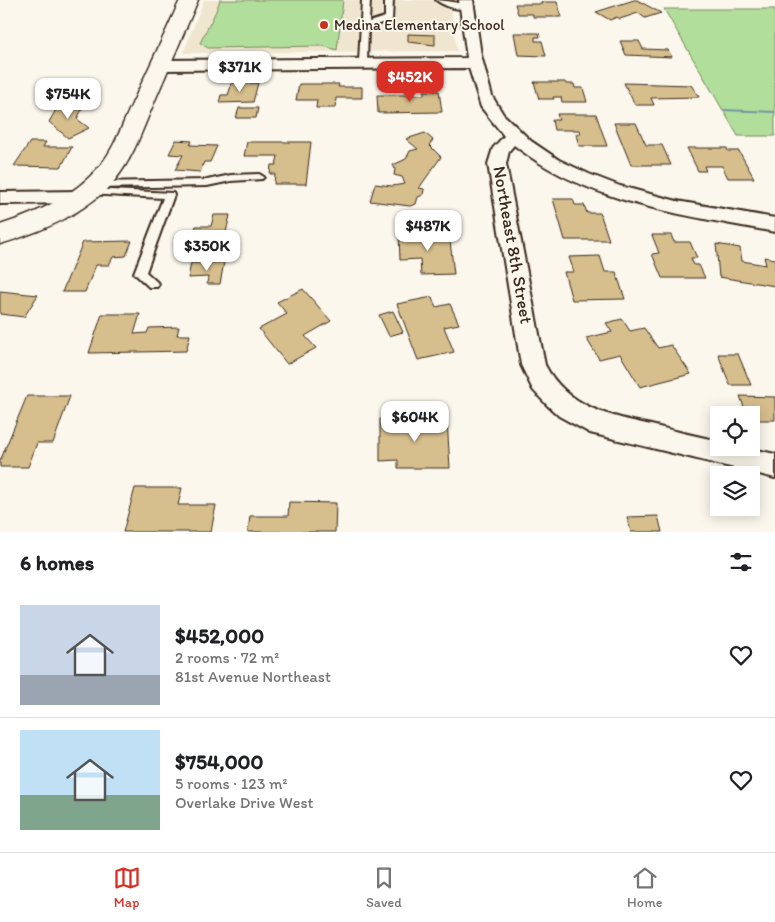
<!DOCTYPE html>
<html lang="en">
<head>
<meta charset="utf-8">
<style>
	:root { --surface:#fff; --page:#f6f6f6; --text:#202124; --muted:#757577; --line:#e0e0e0; --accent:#d93025 }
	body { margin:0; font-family:Itim,sans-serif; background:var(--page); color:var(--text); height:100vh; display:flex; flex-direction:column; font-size:19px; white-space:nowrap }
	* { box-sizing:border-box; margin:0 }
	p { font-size:16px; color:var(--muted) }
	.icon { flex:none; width:28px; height:28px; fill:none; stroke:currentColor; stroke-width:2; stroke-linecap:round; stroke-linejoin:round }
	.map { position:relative; height:532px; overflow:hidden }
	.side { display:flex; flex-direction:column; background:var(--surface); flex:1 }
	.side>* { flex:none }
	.controls { position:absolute; left:710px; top:406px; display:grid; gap:10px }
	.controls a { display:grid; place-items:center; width:50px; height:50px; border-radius:0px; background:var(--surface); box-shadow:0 2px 12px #0003; font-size:25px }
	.price { position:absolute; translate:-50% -42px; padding:0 11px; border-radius:10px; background:#fff; color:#222; font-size:16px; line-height:32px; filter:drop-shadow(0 1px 2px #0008) }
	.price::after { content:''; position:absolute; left:50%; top:30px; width:15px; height:11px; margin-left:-8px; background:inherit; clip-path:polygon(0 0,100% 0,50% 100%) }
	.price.current { background:var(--accent); color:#fff }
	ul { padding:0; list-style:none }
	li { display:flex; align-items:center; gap:15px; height:125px; padding:0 20px }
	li+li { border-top:1px solid var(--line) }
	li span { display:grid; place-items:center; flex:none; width:140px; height:100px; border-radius:0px; color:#555 }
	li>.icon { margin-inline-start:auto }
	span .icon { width:60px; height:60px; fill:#fffc; stroke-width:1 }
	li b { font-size:21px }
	h2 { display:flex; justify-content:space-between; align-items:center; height:60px; padding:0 20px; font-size:21px }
	.tabs { display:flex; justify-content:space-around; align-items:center; height:70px; border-top:1px solid var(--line); background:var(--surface); font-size:14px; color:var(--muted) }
	.tabs a { display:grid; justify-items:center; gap:2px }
	.tabs .current { color:var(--accent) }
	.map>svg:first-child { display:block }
	.built { fill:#f0e6d0 }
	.green { fill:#b2de9c; stroke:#76845d }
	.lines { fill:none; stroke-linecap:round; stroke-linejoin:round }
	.stream { fill:#70959e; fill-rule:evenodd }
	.building { fill:#d6be8d; stroke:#3b2a1e }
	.lane-casing { stroke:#3b2a1e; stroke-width:4 }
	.street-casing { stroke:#3b2a1e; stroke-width:4 }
	.secondary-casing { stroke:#3b2a1e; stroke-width:3 }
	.lane { fill:#fbf7ec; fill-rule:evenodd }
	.street { fill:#fbf7ec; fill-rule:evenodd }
	.secondary { fill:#fbf7ec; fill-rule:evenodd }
	.poi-dot { fill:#c8321e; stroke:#fbf7ec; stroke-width:2 }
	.labels { text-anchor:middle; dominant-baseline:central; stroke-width:4; stroke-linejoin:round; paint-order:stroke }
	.far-poi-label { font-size:15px; fill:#3b2a1e; stroke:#fbf7ec; text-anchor:start }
	.street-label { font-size:18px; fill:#3b2a1e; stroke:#fbf7ec }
</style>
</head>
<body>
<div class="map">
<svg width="775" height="532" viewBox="0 0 775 532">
	<rect width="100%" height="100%" fill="#fbf7ec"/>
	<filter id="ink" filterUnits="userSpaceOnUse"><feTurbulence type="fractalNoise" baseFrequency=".02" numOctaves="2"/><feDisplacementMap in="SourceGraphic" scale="10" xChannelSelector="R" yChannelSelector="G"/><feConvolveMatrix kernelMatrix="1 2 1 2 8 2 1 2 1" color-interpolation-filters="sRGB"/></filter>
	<g filter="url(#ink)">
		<path class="built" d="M204 0H450L457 51 183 53Z"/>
		<path class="green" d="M220 0H343L337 50 323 46 208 48 200 43C207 28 215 16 220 0Z
			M664 9H775V136H738Z"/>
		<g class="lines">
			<path class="stream" d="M721 109 775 111V113L723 111 721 110Z"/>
		</g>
		<path class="building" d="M634 0H637L661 13 645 18 638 13 620 19 617 17 610 20 596 12Z
			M541 2H557L562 17H533V14H518L515 4H542Z
			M514 33H539L540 37H535V41H542L546 56 518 55Z
			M408 34 435 35V45L408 42Z
			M620 41H639L643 49 668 50 672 57 626 55Z
			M534 82H565L566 84H574L575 88H583L587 102H562L561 97H553L554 99H539Z
			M232 83H258L253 102 219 103 221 95H228Z
			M624 83 691 85 699 97 651 98 654 105H635Z
			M299 84H339L338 87H362V98H336L335 108H316L317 100H296Z
			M424 91H439L442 112 378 113 377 95H424Z
			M61 101H75L70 109H82L77 119 89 128 68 138 49 122Z
			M239 108H258L256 118H236Z
			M557 114H596L607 146H579L576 134H581L580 130H554L552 120H559Z
			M614 123H636L646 145H662L671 165H631Z
			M425 133 433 140 429 145 441 157 419 188 424 189 423 195 418 197 416 204 410 206 370 201 375 184 392 186 405 184 402 177 394 175 395 169 393 165 406 159 410 151 418 149 406 139Z
			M176 140 192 141 190 145 217 146 210 162H204L200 172 175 170 183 155 169 154Z
			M30 142H46L43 147H72L61 167 14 166Z
			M247 142H311L306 184H274L275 174H270L271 165H276L278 156H244Z
			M687 148H727L728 151H739L754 178H728L722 166H704L706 171H698Z
			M553 199H573L575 205H584L587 213H600L609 240H565Z
			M214 215H230L221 254H188L196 226H211Z
			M449 233 454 274 421 275 420 259 400 260 399 234Z
			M652 235H671L674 242H690L697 258H691L694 265H699L705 278H662L652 254 659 253Z
			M132 241 126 256 113 257 109 265H96L85 292H62L83 242Z
			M716 244 740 248 742 261 766 265 764 257 775 259V286L719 277Z
			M600 256 605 272H616L625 299 572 300 564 272H574L569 257Z
			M224 262 220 284H207L208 277 188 278 191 263Z
			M303 289 331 321 305 336 316 348 287 364 259 329 287 314 277 302Z
			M0 291 38 295 24 317 0 314Z
			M432 297 436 307 450 304 459 324 444 327 454 352 418 360 397 304Z
			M393 311 403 332 389 336 379 315Z
			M102 314H140L134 334 147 333 149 328 179 327 177 335H190L186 351 89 353Z
			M622 319 630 331 644 328 658 348 671 345 691 374 640 387 620 354 599 359 586 338 612 332 606 323Z
			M718 354H738L751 385H730Z
			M27 396H70L53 443H37L28 467H0V461Z
			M740 396 775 397V420H751V415H747Z
			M380 419H447L450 468H398V460L380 461Z
			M135 488H182L178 505H216L211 532H123Z
			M289 502 336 503 335 532H248L250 516H288Z
			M658 516 662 532H631L627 517Z"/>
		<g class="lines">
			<defs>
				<path id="lane" d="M362 0H370L369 22 385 17V0H393L392 20 368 27 367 63 363 65 359 63Z
					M436 0C442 0 467 4 471 6 460 12 446 7 436 0Z
					M259 174 264 177 262 179 231 181 207 186 97 188 92 185 97 182 207 180 231 175Z
					M90 189 173 193 174 195 146 272 159 284 157 287H149L134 273 163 198 86 194 85 192 86 190Z"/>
				<path id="street" d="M459 0H473L481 55 492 96 503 114 531 141 559 160 589 174 620 186 677 201 775 218V232C686 215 588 204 514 145L509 151 506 164 545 365C567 407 609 416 651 425 674 431 696 436 719 441V448H748L775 454V478L590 433 559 416 547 405 533 390 521 365 488 164 493 148 504 136 481 107 469 68 161 70 156 68 153 65 156 62 161 60 467 58Z
					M82 191 89 193 92 197 89 201 82 203 0 204V192Z"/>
				<path id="secondary" d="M180 0H198C183 35 168 70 153 105 142 131 133 158 115 180 87 213 41 232 0 244V225C35 214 73 197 98 168 113 151 121 128 130 108 147 72 164 36 180 0Z"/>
			</defs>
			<use href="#lane" class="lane-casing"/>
			<use href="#street" class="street-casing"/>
			<use href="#secondary" class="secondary-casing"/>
			<use href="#lane" class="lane"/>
			<use href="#street" class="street"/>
			<use href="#secondary" class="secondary"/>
		</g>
	</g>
	<circle class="poi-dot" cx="324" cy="25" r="5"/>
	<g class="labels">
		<g class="far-poi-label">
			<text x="334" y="25">Medina Elementary School</text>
		</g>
		<g class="street-label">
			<text transform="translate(513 245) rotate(80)">Northeast 8th Street</text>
		</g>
	</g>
</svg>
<div class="controls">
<a><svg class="icon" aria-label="locate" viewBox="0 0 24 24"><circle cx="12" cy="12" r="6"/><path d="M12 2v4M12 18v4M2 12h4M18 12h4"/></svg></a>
<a><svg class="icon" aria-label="layers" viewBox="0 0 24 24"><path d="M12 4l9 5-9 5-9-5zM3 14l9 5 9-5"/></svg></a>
</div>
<b class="price" style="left:240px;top:93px">$371K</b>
<b class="price current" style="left:410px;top:103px">$452K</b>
<b class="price" style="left:68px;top:120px">$754K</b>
<b class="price" style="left:428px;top:252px">$487K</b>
<b class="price" style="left:207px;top:272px">$350K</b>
<b class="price" style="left:415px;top:443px">$604K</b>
</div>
<section class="side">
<h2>6 homes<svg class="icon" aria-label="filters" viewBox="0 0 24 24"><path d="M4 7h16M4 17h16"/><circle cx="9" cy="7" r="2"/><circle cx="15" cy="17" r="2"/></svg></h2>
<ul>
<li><span style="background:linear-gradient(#c9d6e8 70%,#9aa5b1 0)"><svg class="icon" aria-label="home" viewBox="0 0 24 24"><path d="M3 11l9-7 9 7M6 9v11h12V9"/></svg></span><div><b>$452,000</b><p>2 rooms · 72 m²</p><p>81st Avenue Northeast</p></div><svg class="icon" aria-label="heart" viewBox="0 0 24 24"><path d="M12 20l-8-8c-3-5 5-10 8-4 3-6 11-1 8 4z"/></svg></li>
<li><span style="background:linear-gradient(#bfe0f5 65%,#7fa58c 0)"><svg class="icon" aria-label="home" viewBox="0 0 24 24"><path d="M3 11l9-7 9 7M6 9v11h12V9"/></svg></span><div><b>$754,000</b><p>5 rooms · 123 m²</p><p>Overlake Drive West</p></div><svg class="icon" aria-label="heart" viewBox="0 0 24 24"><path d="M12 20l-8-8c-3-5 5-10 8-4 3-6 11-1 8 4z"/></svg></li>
</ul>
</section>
<nav class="tabs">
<a class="current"><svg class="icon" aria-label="map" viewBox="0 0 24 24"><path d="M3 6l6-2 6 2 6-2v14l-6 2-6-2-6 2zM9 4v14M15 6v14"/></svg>Map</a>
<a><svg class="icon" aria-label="saved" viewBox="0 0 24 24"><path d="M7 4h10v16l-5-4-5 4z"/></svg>Saved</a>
<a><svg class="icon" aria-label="home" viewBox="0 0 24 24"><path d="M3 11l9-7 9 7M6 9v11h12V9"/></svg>Home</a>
</nav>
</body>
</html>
